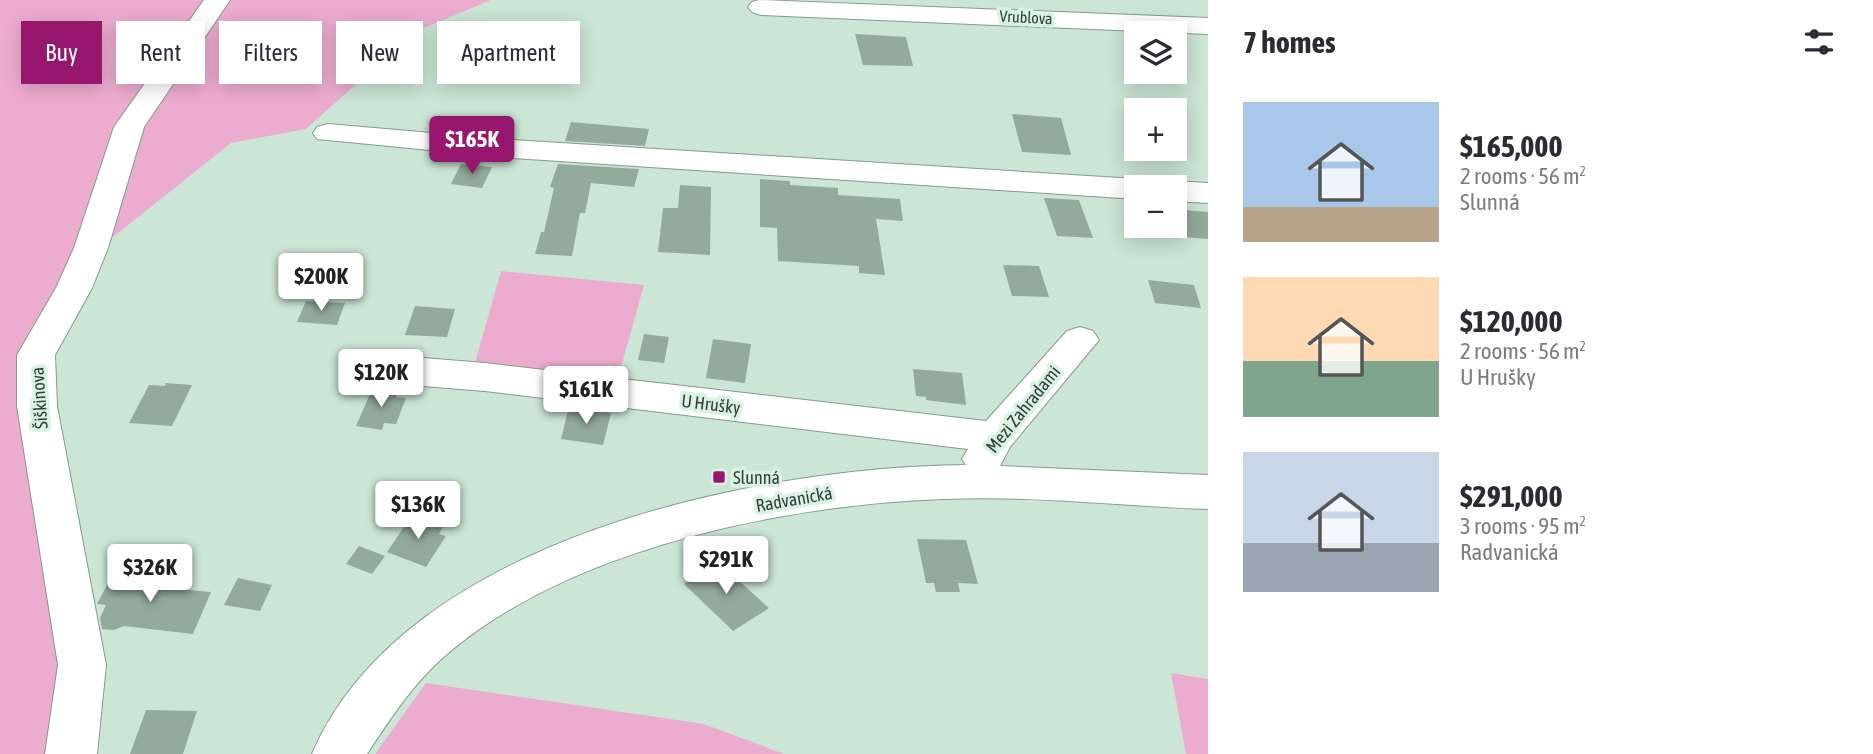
<!DOCTYPE html>
<html lang="en">
<head>
<meta charset="utf-8">
<style>
	:root { --surface:#fff; --page:#f2f2f3; --text:#2b2b33; --muted:#7c7c81; --accent:#97176e }
	body { margin:0; font-family:"Asap Condensed",sans-serif; background:var(--page); color:var(--text); height:100vh; display:flex; flex-direction:column; font-size:26px; white-space:nowrap }
	* { box-sizing:border-box; margin:0 }
	p { font-size:23px; color:var(--muted) }
	.icon { flex:none; width:38px; height:38px; fill:none; stroke:currentColor; stroke-width:2; stroke-linecap:round; stroke-linejoin:round }
	.map { position:relative; flex:1; overflow:hidden }
	.details { display:flex; flex-direction:column; background:var(--surface); width:665px }
	.details>* { flex:none }
	.hud { position:absolute; left:21px; top:21px; width:665px; height:63px; display:flex; gap:14px }
	.tools { position:absolute; left:1124px; top:21px; display:grid; gap:14px }
	.tools a { display:grid; place-items:center; width:63px; height:63px; border-radius:0px; background:var(--surface); box-shadow:0 4px 18px #0003; font-size:35px }
	.price { position:absolute; translate:-50% -60px; padding:0 16px; border-radius:7px; background:#fff; color:#222; font-size:23px; line-height:46px; filter:drop-shadow(0 2px 4px #0008) }
	.price::after { content:''; position:absolute; left:50%; top:42px; width:21px; height:16px; margin-left:-10px; background:inherit; clip-path:polygon(0 0,100% 0,50% 100%) }
	.price.selected { background:var(--accent); color:#fff }
	ul { padding:0; list-style:none }
	li { display:flex; align-items:center; gap:21px; height:175px; padding:0 35px }
	li span { display:grid; place-items:center; flex:none; width:196px; height:140px; border-radius:0px; color:#555 }
	li>.icon { margin-inline-start:auto }
	span .icon { width:84px; height:84px; fill:#fffc; stroke-width:1 }
	li b { font-size:30px }
	h2 { display:flex; justify-content:space-between; align-items:center; height:84px; padding:0 35px; font-size:30px }
	.pill { padding:0 24px; border-radius:0px; background:var(--surface); box-shadow:0 4px 18px #0003; font-size:24px; line-height:63px }
	.pill.selected { background:var(--accent); color:#fff }
	main { display:flex; flex:1; min-height:0 }
	.map>svg:first-child { display:block }
	.green { fill:#ecacd0 }
	.building { fill:#92ab9b }
	.lines { fill:none; stroke-linecap:round; stroke-linejoin:round }
	.minor-casing { stroke:#829b8b; stroke-width:2 }
	.minor { fill:#fff; fill-rule:evenodd }
	.poi-dot { fill:#97176e; stroke:#d8f3e2; stroke-width:2.5 }
	.labels { text-anchor:middle; dominant-baseline:central; stroke-width:7; stroke-linejoin:round; paint-order:stroke }
	.far-street-label { font-size:16px; fill:#353f39; stroke:#d8f3e2 }
	.street-label { font-size:18px; fill:#353f39; stroke:#d8f3e2 }
	.poi-label { font-size:18px; fill:#353f39; stroke:#d8f3e2; text-anchor:start }
</style>
</head>
<body>
<main>
<div class="map">
<svg width="1208" height="754" viewBox="0 0 1208 754">
	<rect width="100%" height="100%" fill="#cbe6d5"/>
	<path class="green" d="M0 0H491L414 32 306 129 231 143 103 245 32 387 64 637 55 754H0Z
		M501 271 644 285 616 385 474 366Z
		M1171 673 1208 679V754H1186Z
		M426 683 704 724 784 754H375Z"/>
	<path class="building" d="M855 34 906 37 913 66 863 65Z
		M1012 114 1061 118 1071 155 1022 152Z
		M571 122 649 129 645 146 565 141Z
		M461 164 492 167 482 188 451 184Z
		M558 164 639 169 634 187 591 183 585 213H580L572 256 535 254 541 232H544L554 188 550 187Z
		M760 179 790 181V185L838 188V195L900 199 903 221 876 219 885 275 859 273V266L778 261 777 228 760 227Z
		M680 185 711 187 710 255 658 252 663 208H678Z
		M1044 198 1079 200 1093 238 1057 236Z
		M1174 209 1208 212V239L1181 237 1174 221Z
		M1003 265 1039 266 1049 297 1012 296Z
		M1148 280 1194 285 1201 308 1155 303Z
		M306 301 345 303 337 325 297 322Z
		M415 306 455 309 447 337 405 335Z
		M644 334 669 337 664 363 638 360Z
		M713 339 751 344 745 383 706 378Z
		M913 369 962 373 966 405 926 400V397L916 396Z
		M166 383 192 385 172 426 129 423 149 385 165 386Z
		M373 387 398 391 396 397 406 398 396 424 384 423 382 430 356 426Z
		M569 407 611 413 603 445 561 439Z
		M412 515 443 527 439 534 446 536 426 567 387 552Z
		M917 539 966 540 978 584 958 583 960 592H936L934 583H926Z
		M359 546 385 556 372 574 346 564Z
		M716 560 769 608 733 631 684 584Z
		M125 568 163 571 155 587 211 592 193 634 124 626 114 630 102 629 100 618 106 605 97 604 114 572 122 573Z
		M238 578 272 585 260 611 224 605Z
		M146 710 197 711 183 754H130Z"/>
	<g class="lines">
		<defs>
			<path id="minor" d="M204 0H230L144 127 108 248 92 288 55 355 57 406 106 665 97 754H45L58 665 17 406V355L56 288 74 248 114 127Z
				M759 0 1208 18V34L761 15 752 12 748 7 752 2Z
				M328 124 513 140 1136 179 1147 182 1151 187H1136V199L513 158 317 139 313 133 317 127Z
				M1174 181 1208 183V203L1174 201V187H1161Z
				M1080 327 1093 331 1099 340 1010 447 1000 466 1208 475V509C1120 506 1031 495 943 499 784 505 570 548 446 655 414 682 390 719 367 754H312C404 539 756 467 966 465L962 459 968 449 485 391 386 383 372 379 367 369 372 359 386 355 485 363 986 421 1067 331Z"/>
		</defs>
		<use href="#minor" class="minor-casing"/>
		<use href="#minor" class="minor"/>
	</g>
	<rect class="poi-dot" x="712" y="470" width="14" height="14" rx="3.5"/>
	<g class="labels">
		<g class="far-street-label">
			<text transform="translate(1026 17) rotate(3)">Vrublova</text>
		</g>
		<g class="street-label">
			<text transform="translate(39 398) rotate(-94)">Šiškinova</text>
			<text transform="translate(711 404) rotate(7)">U Hrušky</text>
			<text transform="translate(1023 409) rotate(-51)">Mezi Zahradami</text>
			<text transform="translate(794 499) rotate(-10)">Radvanická</text>
		</g>
		<g class="poi-label">
			<text x="733" y="477">Slunná</text>
		</g>
	</g>
</svg>
<div class="tools">
<a><svg class="icon" aria-label="layers" viewBox="0 0 24 24"><path d="M12 4l9 5-9 5-9-5zM3 14l9 5 9-5"/></svg></a>
<a>+</a>
<a>−</a>
</div>
<b class="price selected" style="left:472px;top:176px">$165K</b>
<b class="price" style="left:321px;top:313px">$200K</b>
<b class="price" style="left:381px;top:409px">$120K</b>
<b class="price" style="left:586px;top:426px">$161K</b>
<b class="price" style="left:418px;top:541px">$136K</b>
<b class="price" style="left:726px;top:596px">$291K</b>
<b class="price" style="left:150px;top:604px">$326K</b>
<div class="hud">
<a class="pill selected">Buy</a>
<a class="pill">Rent</a>
<a class="pill">Filters</a>
<a class="pill">New</a>
<a class="pill">Apartment</a>
</div>
</div>
<section class="details">
<h2>7 homes<svg class="icon" aria-label="filters" viewBox="0 0 24 24"><path d="M4 7h16M4 17h16"/><circle cx="9" cy="7" r="2"/><circle cx="15" cy="17" r="2"/></svg></h2>
<ul>
<li><span style="background:linear-gradient(#a9c7e8 75%,#b9a48a 0)"><svg class="icon" aria-label="home" viewBox="0 0 24 24"><path d="M3 11l9-7 9 7M6 9v11h12V9"/></svg></span><div><b>$165,000</b><p>2 rooms · 56 m²</p><p>Slunná</p></div></li>
<li><span style="background:linear-gradient(#ffd9b3 60%,#7fa58c 0)"><svg class="icon" aria-label="home" viewBox="0 0 24 24"><path d="M3 11l9-7 9 7M6 9v11h12V9"/></svg></span><div><b>$120,000</b><p>2 rooms · 56 m²</p><p>U Hrušky</p></div></li>
<li><span style="background:linear-gradient(#c9d6e8 65%,#9aa5b1 0)"><svg class="icon" aria-label="home" viewBox="0 0 24 24"><path d="M3 11l9-7 9 7M6 9v11h12V9"/></svg></span><div><b>$291,000</b><p>3 rooms · 95 m²</p><p>Radvanická</p></div></li>
</ul>
</section>
</main>
</body>
</html>
